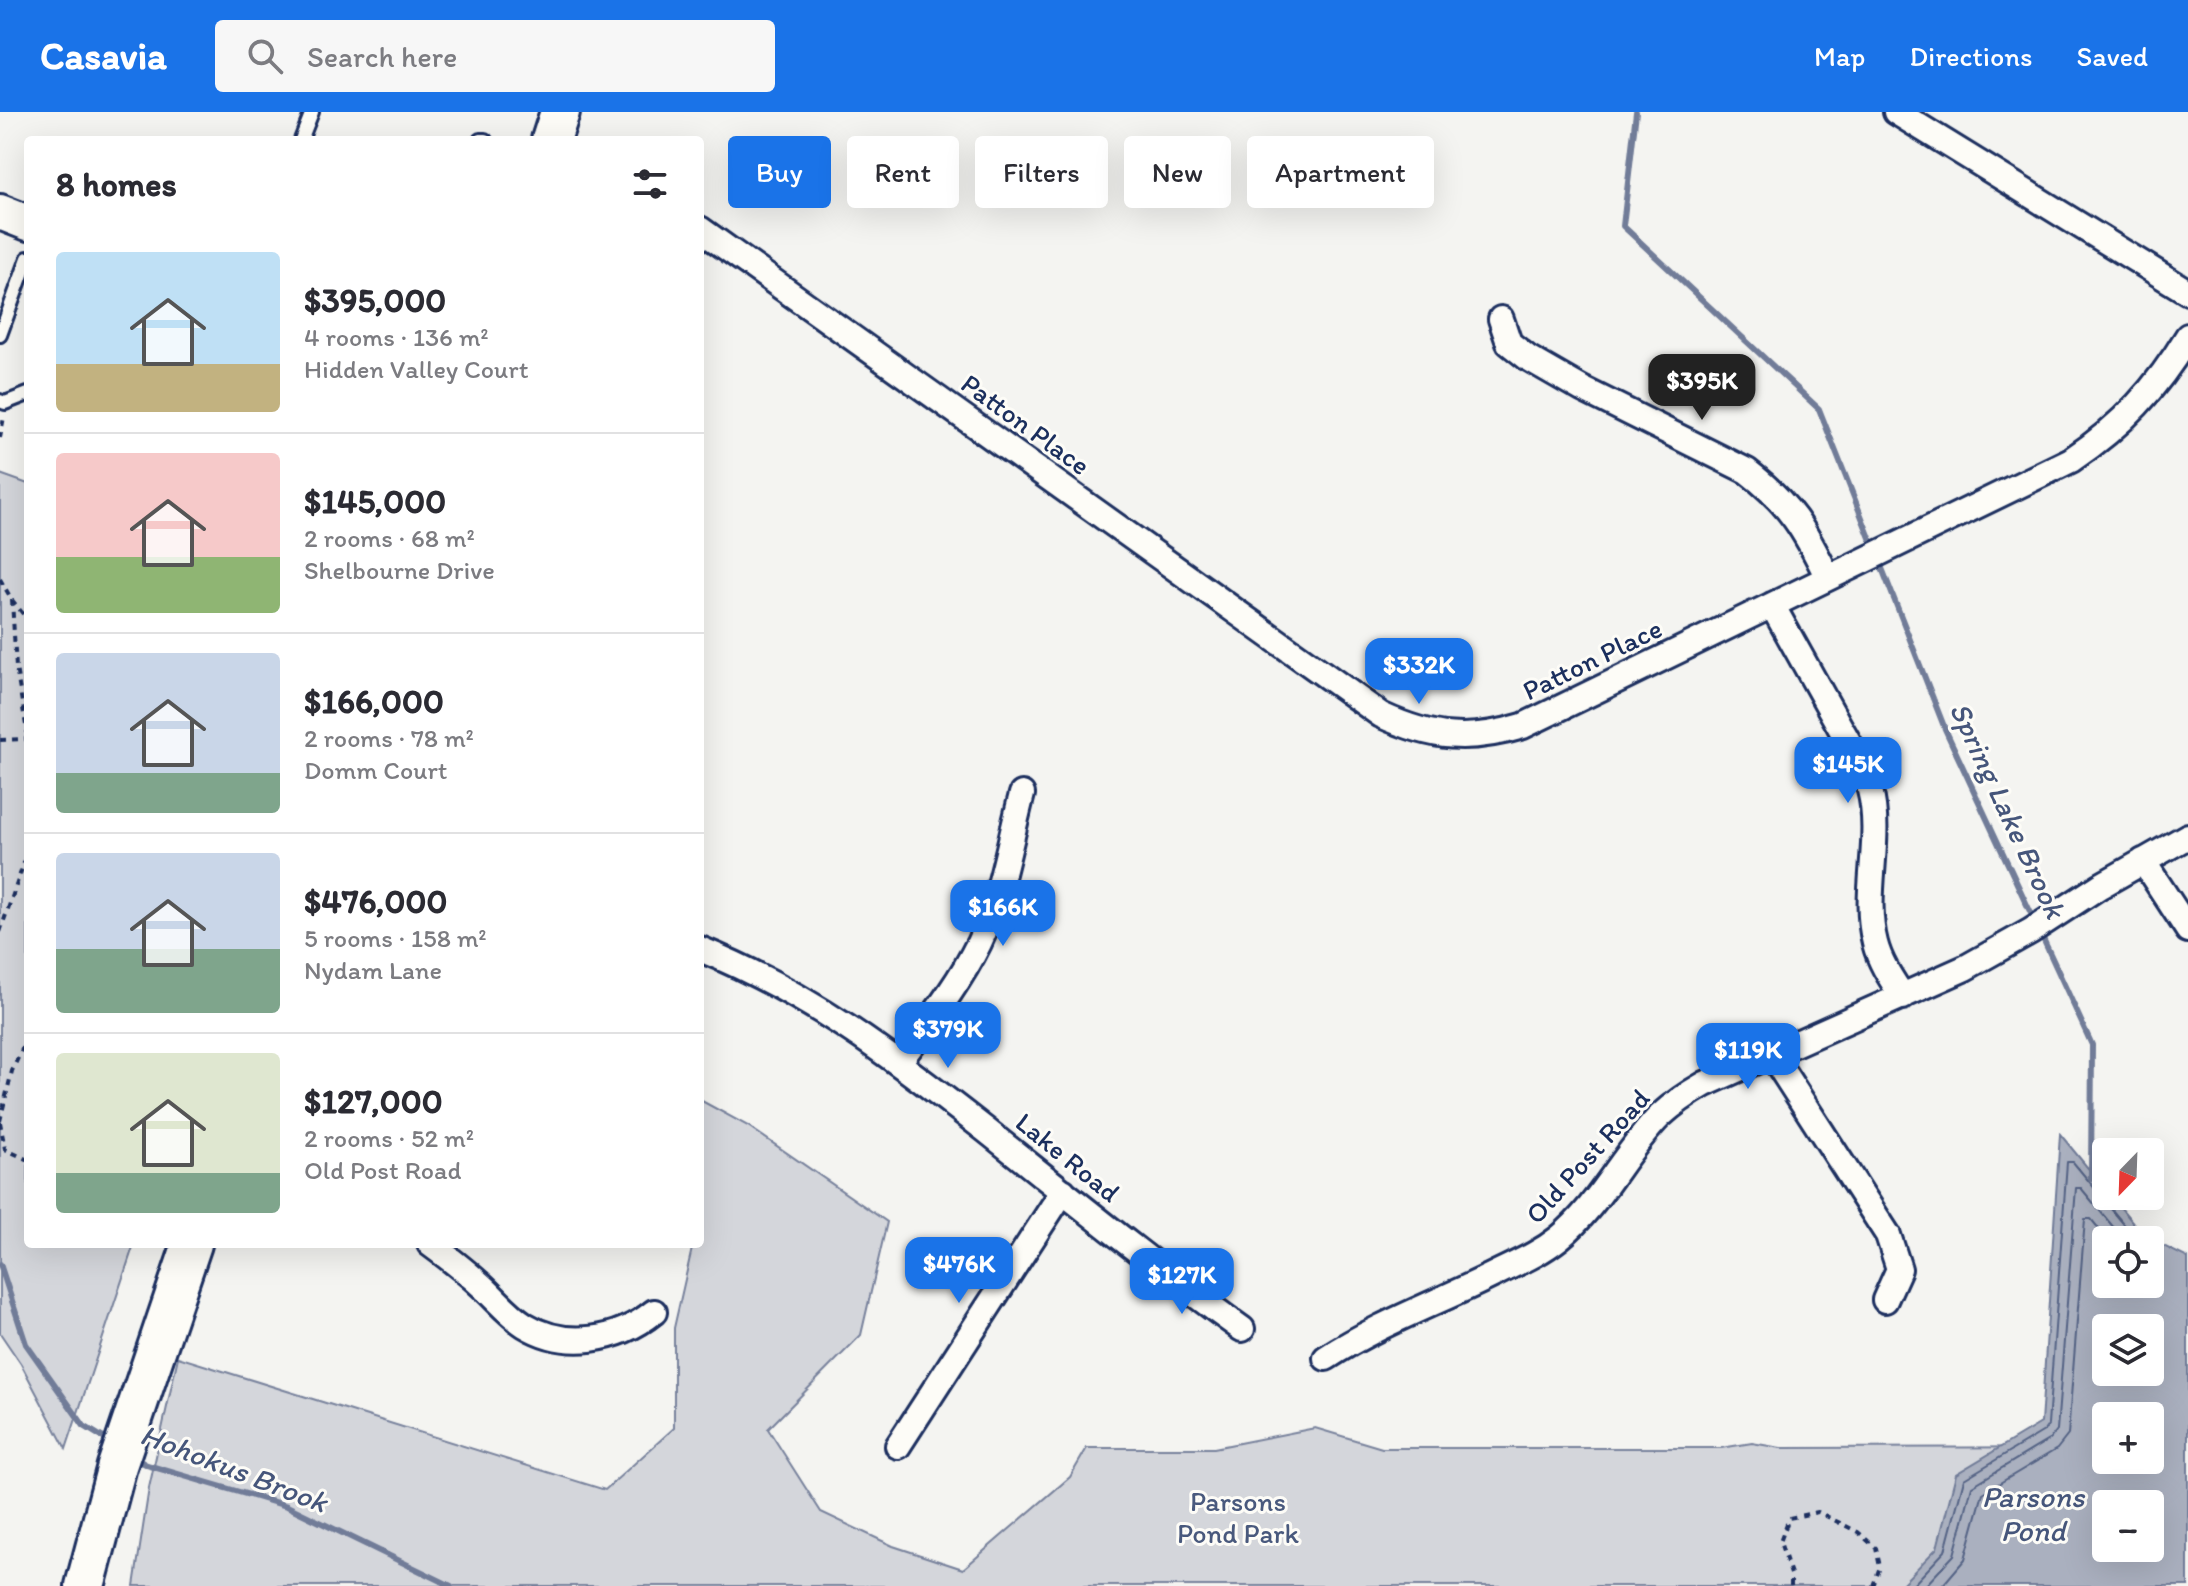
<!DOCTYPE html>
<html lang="en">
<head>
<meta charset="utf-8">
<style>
	:root { --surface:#fff; --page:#f7f7f7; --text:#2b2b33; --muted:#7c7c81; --line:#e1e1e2; --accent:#1a73e8 }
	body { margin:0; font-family:Itim,sans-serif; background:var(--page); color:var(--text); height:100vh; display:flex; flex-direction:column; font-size:30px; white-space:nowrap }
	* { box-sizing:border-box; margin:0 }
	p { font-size:26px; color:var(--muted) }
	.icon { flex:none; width:44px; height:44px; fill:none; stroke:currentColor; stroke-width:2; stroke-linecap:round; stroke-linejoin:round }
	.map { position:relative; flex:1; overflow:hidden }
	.side { position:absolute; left:24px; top:24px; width:680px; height:1112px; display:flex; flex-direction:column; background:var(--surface); border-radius:8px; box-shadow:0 8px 32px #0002 }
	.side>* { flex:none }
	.guide { position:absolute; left:728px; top:24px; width:760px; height:72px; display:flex; gap:16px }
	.needle { width:52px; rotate:203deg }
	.buttons { position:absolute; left:2092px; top:1026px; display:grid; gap:16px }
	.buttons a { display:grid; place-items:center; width:72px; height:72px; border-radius:8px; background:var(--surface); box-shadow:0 8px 32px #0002; font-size:40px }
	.price { position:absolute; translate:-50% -68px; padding:0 18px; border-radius:16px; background:var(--accent); color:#fff; font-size:26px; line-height:52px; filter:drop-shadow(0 2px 4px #0008) }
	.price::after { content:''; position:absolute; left:50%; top:48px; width:24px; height:18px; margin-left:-12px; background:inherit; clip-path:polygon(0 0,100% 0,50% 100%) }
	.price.current { background:#222; color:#fff }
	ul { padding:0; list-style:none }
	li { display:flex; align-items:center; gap:24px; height:200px; padding:0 32px }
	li+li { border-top:2px solid var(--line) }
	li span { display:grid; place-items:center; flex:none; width:224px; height:160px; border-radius:8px; color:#555 }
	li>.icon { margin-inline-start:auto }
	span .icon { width:96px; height:96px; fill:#fffc; stroke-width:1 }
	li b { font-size:34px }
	h2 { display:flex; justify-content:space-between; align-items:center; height:96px; padding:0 32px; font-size:34px }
	.pill { padding:0 28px; border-radius:8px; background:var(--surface); box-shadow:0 8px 32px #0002; font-size:28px; line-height:72px }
	.pill.current { background:var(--accent); color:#fff }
	header { display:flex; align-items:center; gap:48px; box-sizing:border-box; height:112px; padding:0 40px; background:var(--accent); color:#fff }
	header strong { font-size:38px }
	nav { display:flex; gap:44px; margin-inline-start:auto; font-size:28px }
	.search { width:560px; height:72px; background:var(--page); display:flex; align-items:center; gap:20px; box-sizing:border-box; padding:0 28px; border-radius:8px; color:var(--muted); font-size:30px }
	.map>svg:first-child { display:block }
	.green { fill:#d4d6db; stroke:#78829c; stroke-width:2; fill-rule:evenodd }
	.water { fill:#aab0bf; stroke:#717c98; stroke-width:2; fill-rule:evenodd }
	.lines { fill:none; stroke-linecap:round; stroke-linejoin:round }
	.shore { stroke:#546385; stroke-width:2 }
	.stream { stroke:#717c98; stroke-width:6 }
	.lane-casing { stroke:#1b2f5e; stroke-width:18 }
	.street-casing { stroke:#1b2f5e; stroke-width:30 }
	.secondary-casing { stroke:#1b2f5e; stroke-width:40 }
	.primary-casing { stroke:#1b2f5e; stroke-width:44 }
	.path { stroke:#1b2f5e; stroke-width:4; stroke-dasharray:6 6; stroke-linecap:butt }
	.lane { stroke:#fdfcf7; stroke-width:12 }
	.street { stroke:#fdfcf7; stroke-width:24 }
	.secondary { stroke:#fdfcf7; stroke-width:34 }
	.primary { stroke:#fdfcf7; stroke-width:38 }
	.labels { text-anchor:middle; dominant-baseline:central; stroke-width:6; stroke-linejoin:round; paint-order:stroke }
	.street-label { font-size:28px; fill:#1b2f5e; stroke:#fdfcf7 }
	.park-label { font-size:28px; fill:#49597d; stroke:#fdfcf7 }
	.water-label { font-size:30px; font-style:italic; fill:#46567b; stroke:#fdfcf7 }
</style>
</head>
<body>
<header>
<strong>Casavia</strong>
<div class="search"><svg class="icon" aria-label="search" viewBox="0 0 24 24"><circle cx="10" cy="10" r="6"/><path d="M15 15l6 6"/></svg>Search here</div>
<nav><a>Map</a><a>Directions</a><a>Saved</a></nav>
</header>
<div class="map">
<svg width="2188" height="1474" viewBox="0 0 2188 1474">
	<rect width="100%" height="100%" fill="#f4f4f1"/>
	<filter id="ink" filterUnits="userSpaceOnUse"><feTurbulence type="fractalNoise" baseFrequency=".0125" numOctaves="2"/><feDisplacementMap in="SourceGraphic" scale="16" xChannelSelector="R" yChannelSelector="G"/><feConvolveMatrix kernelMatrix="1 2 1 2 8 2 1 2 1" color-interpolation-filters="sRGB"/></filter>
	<g filter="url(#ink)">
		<path class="green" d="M0 362 28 372V1132H134L66 1337 21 1252 0 1221Z
			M700 988 748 1014 887 1110 861 1223 768 1317 821 1400 893 1434 963 1457 1070 1365 1087 1336H1214L1315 1316 1382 1336H1721L1752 1331 1781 1336 2106 1335V1348H2150L2188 1474H134L149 1376 178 1245 605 1378 674 1316V1216L693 1132H700ZM2106 1392H2150V1436H2106Z"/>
		<path class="water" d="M2060 1022 2106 1078V1084H2111L2145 1125 2188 1146V1474H1900L1937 1436 1956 1362 2041 1311ZM2106 1128H2150V1172H2106ZM2106 1216H2150V1260H2106ZM2106 1304H2150V1348H2106ZM2106 1392H2150V1436H2106Z"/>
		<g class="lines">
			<path class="shore" d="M1912 1474 1945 1439 1964 1367 2044 1319 2048 1313 2067 1050H2073L2097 1079 2104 1084 2107 1092 2137 1128
				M1925 1474 1954 1443 1972 1374 2050 1327 2057 1318 2076 1076H2081L2124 1128
				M1942 1474 1965 1447 1983 1381 2057 1337 2068 1323 2085 1107H2091L2108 1128"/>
			<path class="stream" d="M1636 0 1623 114 1819 297 1874 436
				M1878 446 1945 617 2035 810
				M2040 820 2092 933 2091 1066
				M0 1152 26 1232 84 1314 110 1330
				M133 1345 147 1353 287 1394 451 1474"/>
			<defs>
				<path id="lane" d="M301 28 312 0
					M480 28H485
					M0 223 28 146
					M0 289 5 291 28 282"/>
				<path id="street" d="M1896 0 2188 180
					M700 117 1381 603C1433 627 1469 630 1523 614L2071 348C2123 313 2156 277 2188 224
					M1501 207 1509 231 1528 246 1582 277 1747 359C1790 392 1805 418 1828 466
					M1772 493C1793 531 1814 569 1835 606 1848 630 1862 651 1870 678 1883 728 1862 781 1875 831 1880 851 1892 868 1903 885
					M2143 749 2188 818
					M700 837C811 882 894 946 987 1019 1071 1086 1154 1154 1242 1217
					M1772 943 1888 1123 1899 1157 1885 1188
					M899 950C927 912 958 874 979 831 1001 785 1009 732 1022 682
					M430 1132C449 1146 466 1159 483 1175 497 1188 509 1203 525 1213 566 1238 618 1229 654 1200
					M1326 1246C1378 1212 1439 1190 1495 1162 1517 1151 1539 1142 1559 1126 1600 1093 1623 1041 1660 1004 1674 991 1689 981 1705 972L1965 856 2031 819 2100 774 2188 724
					M898 1334 1063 1079"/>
				<path id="secondary" d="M0 100 28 111"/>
				<path id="primary" d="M551 28 560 0
					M85 1474 117 1354 192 1132"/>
			</defs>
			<use href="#lane" class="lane-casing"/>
			<use href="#street" class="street-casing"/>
			<use href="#secondary" class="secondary-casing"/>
			<use href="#primary" class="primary-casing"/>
			<path class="path" d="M0 326 4 305
				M0 467 12 488 28 508
				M12 488 16 556 28 625
				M0 628 28 627
				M0 820 28 739
				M0 1009 12 959 28 924
				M0 1010 5 1037 28 1048
				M1791 1474V1462L1780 1430 1789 1406 1818 1400 1858 1420 1876 1436 1880 1455 1873 1474"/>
			<use href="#lane" class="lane"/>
			<use href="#street" class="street"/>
			<use href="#secondary" class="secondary"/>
			<use href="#primary" class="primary"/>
		</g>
	</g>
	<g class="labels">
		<g class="street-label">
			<text transform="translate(1026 312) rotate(36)">Patton Place</text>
			<text transform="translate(1592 547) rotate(-26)">Patton Place</text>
			<text transform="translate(1587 1044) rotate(-48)">Old Post Road</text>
			<text transform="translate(1068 1045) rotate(39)">Lake Road</text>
		</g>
		<g class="park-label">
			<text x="1238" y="1389">Parsons<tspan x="1238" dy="32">Pond Park</tspan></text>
		</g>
		<g class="water-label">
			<text transform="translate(2008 698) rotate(65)">Spring Lake Brook</text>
			<text transform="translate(234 1356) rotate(21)">Hohokus Brook</text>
			<text x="2033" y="1384">Parsons<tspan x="2033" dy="34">Pond</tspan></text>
		</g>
	</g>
</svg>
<div class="buttons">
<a><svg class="needle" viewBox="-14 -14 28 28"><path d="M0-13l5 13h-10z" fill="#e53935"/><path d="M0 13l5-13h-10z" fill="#7c7c81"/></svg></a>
<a><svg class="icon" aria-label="locate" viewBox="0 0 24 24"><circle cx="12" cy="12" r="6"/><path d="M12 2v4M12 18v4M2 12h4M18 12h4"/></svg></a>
<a><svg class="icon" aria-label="layers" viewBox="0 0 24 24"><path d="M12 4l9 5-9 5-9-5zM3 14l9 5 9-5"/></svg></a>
<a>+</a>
<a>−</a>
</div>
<b class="price current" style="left:1702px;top:310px">$395K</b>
<b class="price" style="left:1419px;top:594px">$332K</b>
<b class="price" style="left:1848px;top:693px">$145K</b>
<b class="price" style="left:1003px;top:836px">$166K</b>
<b class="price" style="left:948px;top:958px">$379K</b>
<b class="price" style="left:1748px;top:979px">$119K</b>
<b class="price" style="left:959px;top:1193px">$476K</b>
<b class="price" style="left:1182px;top:1204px">$127K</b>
<div class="guide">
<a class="pill current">Buy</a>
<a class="pill">Rent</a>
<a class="pill">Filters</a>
<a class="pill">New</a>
<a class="pill">Apartment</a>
</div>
<section class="side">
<h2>8 homes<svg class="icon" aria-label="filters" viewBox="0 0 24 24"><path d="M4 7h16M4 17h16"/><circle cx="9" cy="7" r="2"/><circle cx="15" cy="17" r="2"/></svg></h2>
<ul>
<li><span style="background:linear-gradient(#bfe0f5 70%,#c2b280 0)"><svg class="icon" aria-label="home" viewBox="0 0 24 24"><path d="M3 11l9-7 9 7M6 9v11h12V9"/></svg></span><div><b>$395,000</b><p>4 rooms · 136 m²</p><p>Hidden Valley Court</p></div></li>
<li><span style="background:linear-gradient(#f6c9c9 65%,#8fb573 0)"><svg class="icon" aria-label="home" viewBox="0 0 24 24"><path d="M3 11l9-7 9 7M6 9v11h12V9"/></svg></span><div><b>$145,000</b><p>2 rooms · 68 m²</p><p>Shelbourne Drive</p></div></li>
<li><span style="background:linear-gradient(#c9d6e8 75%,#7fa58c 0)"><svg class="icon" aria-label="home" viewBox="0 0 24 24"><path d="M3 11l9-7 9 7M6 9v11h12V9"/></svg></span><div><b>$166,000</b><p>2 rooms · 78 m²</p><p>Domm Court</p></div></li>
<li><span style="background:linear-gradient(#c9d6e8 60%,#7fa58c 0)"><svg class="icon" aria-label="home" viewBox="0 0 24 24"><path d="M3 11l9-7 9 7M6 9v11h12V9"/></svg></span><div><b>$476,000</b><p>5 rooms · 158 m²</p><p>Nydam Lane</p></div></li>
<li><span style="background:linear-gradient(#dfe7d0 75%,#7fa58c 0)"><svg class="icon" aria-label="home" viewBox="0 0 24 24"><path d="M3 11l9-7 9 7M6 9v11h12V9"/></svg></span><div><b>$127,000</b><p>2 rooms · 52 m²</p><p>Old Post Road</p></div></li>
</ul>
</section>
</div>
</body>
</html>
